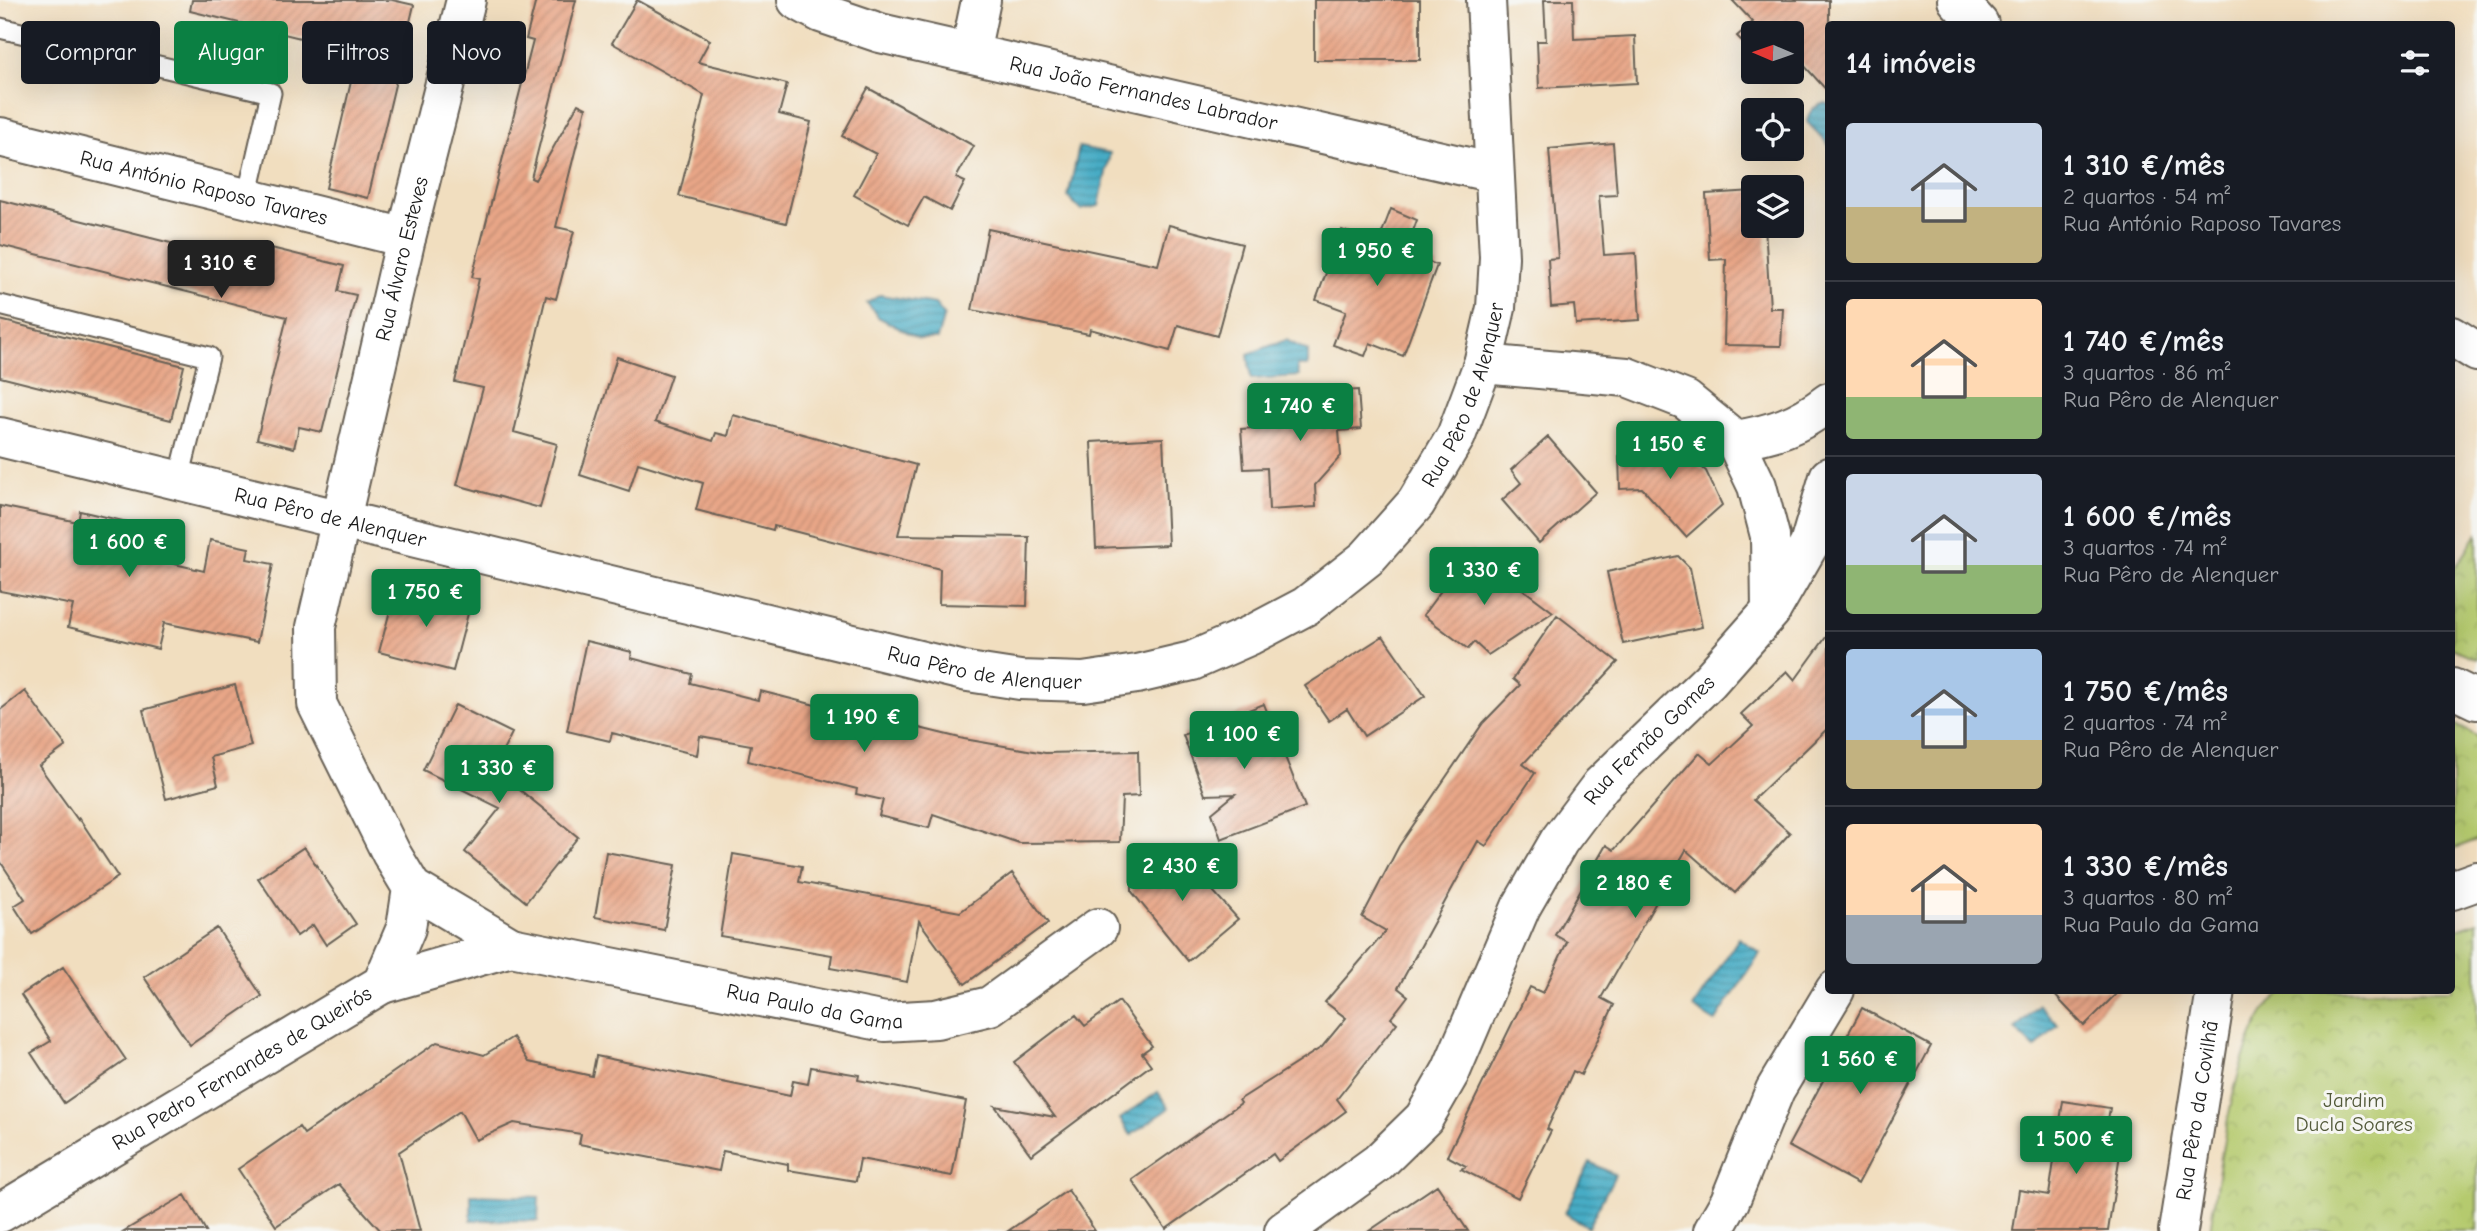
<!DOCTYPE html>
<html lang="pt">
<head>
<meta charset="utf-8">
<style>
	:root { --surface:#171b24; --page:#242831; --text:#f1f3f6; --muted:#9ea1a6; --line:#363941; --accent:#0b8043 }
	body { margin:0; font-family:"Comic Neue",sans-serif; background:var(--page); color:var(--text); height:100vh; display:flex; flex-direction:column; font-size:26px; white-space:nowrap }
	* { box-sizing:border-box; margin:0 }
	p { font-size:23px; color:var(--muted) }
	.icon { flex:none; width:38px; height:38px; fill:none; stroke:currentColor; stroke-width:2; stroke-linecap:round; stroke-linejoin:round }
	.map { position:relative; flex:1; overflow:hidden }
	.drawer { position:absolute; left:1825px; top:21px; width:630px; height:973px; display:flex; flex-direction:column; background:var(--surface); border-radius:7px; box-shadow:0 7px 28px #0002 }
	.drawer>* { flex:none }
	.banner { position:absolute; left:21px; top:21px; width:665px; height:63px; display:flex; gap:14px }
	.needle { width:46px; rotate:272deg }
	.controls { position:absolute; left:1741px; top:21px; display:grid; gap:14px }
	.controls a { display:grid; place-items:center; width:63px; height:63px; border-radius:7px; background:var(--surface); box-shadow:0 7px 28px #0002; font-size:35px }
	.price { position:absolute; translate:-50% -60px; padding:0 16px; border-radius:7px; background:var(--accent); color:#fff; font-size:23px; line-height:46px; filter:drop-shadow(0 2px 4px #0008) }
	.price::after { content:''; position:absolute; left:50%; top:42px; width:21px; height:16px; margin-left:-10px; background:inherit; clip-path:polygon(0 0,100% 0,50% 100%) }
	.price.selected { background:#222; color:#fff }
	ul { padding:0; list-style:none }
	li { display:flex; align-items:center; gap:21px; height:175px; padding:0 21px }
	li+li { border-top:2px solid var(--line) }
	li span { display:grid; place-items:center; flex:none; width:196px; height:140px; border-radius:7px; color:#555 }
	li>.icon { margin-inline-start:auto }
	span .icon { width:84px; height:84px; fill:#fffc; stroke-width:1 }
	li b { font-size:30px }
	h2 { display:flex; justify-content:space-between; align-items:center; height:84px; padding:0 21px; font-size:30px }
	.tag { padding:0 24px; border-radius:7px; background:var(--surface); box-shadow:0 7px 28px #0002; font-size:24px; line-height:63px }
	.tag.selected { background:var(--accent); color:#fff }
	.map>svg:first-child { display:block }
	.park { fill:url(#park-crowns); stroke:#687345; stroke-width:2 }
	.water { fill:url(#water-rules); stroke:#316470; stroke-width:2 }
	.building { fill:url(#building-hatch) }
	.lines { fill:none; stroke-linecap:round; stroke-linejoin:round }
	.service-casing { stroke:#676055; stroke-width:23 }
	.minor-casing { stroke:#676055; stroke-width:42 }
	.service { stroke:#fff; stroke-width:19 }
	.minor { stroke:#fff; stroke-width:38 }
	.labels { text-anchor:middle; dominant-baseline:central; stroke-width:6; stroke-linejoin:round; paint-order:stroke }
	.street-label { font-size:21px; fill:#1c1c1c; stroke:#f6f6f2 }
	.park-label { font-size:21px; fill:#525939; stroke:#f6f6f2 }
</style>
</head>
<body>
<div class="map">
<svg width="2477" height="1231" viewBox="0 0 2477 1231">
	<defs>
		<pattern id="park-crowns" width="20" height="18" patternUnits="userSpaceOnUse" patternTransform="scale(1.75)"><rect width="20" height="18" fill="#b5ca6e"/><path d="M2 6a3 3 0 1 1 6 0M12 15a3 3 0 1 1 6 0" fill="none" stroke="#9bad5f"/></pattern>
		<pattern id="water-rules" width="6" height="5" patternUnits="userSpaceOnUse" patternTransform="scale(1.75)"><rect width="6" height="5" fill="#46acc5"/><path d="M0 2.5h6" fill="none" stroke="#3a8b9f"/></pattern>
		<pattern id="building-hatch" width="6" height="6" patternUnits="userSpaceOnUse" patternTransform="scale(1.75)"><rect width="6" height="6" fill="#e8a687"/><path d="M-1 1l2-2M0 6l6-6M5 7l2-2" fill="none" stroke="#c68e74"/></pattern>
	</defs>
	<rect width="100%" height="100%" fill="#f6f6f2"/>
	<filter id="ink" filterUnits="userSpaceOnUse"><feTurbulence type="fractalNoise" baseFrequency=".0143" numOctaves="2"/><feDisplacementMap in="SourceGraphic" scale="14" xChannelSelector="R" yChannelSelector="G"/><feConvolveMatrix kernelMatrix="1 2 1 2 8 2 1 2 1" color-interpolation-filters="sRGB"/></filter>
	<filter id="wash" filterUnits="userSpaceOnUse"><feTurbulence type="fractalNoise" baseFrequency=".00686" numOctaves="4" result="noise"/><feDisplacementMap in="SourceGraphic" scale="28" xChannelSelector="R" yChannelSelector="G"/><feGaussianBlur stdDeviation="1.57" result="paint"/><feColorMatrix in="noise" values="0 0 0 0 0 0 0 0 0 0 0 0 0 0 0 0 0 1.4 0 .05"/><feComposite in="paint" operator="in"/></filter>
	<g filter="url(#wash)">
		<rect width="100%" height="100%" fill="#f1debf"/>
		<path class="park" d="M2477 534V659L2452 648V573Z
			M2456 725 2477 736V840L2452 849V727Z
			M2477 922V1231H2210C2218 1175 2235 1019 2285 991L2452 990V931Z"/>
		<path class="water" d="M1827 103 1829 105V145L1807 122C1809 109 1815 106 1827 103Z
			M1079 147 1110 153 1099 206 1081 210 1068 197Z
			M880 295 935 304 944 315 937 339H919L878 317 867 303Z
			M1286 340 1308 351V366H1297L1299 376 1251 379 1248 354Z
			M1739 938 1760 953 1715 1022 1693 1008Z
			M2039 1005 2058 1025 2035 1048 2015 1029Z
			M1158 1092 1169 1108 1131 1135 1120 1119Z
			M1590 1162 1615 1175 1588 1227 1565 1213Z
			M471 1195 539 1197 538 1221 471 1220Z"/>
		<g id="blocks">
			<path class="building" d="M192 0H392L414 5 368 198 326 188 358 52 190 11Z
				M536 0H576L531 178 535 180 578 104 586 108 556 227 574 231 556 299 546 296 514 432 557 444 540 508 457 485 483 388 455 382 479 279 472 277 533 41 526 39Z
				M637 0 710 40 698 62 787 84 779 114 811 122 786 223 679 196 704 95 612 43Z
				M1314 0H1420V60H1314Z
				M1544 0H1573L1574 39 1635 36 1637 83 1539 88 1537 41H1546Z
				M1732 0H1829V93L1792 52V33H1754V54L1737 36 1753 22Z
				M868 88 974 146 956 178 965 182 950 211 924 197 908 225 854 195 876 154 842 136Z
				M1613 143 1617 195 1599 196 1604 255 1636 253 1640 320 1576 324 1574 305 1551 307 1548 259 1558 258 1549 149Z
				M1754 191V226H1765L1770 308H1783L1781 346 1724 345 1726 259 1710 260 1706 194Z
				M0 200 250 263 255 244 344 266 338 291 356 295 322 432 299 427 294 448 257 439 287 317 0 245Z
				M1391 209 1417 220 1405 253 1437 265 1403 356 1370 343 1365 356 1333 345 1346 311 1316 300 1342 230 1378 243Z
				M1169 225 1242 244 1217 336 1178 325 1170 351 1090 329 1089 334 972 310 988 229 1158 265Z
				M0 320 184 366 171 420 0 377Z
				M617 357 671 375 655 422 713 441 716 433 728 436 733 415 916 465 898 535 1029 537 1027 606 939 604 940 569 774 526 773 530 696 510 703 483 638 463 629 491 580 475Z
				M1358 390 1361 429 1339 431 1341 456 1315 485 1316 507 1269 510 1267 468 1244 469 1241 429 1266 427 1264 397Z
				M1660 431 1706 471 1722 505 1686 537 1642 488 1620 489 1619 456Z
				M1548 437 1596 492 1539 543 1502 500 1521 483 1511 470Z
				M1163 438 1168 545 1096 548 1091 442Z
				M0 506 78 522 80 511 136 524 129 553 204 571 210 540 249 548 247 559 273 564 257 642 164 623 158 649 68 627 73 605 0 591Z
				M1471 550 1553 612 1488 655 1474 642 1468 649 1423 615Z
				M1678 556 1690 568 1702 627 1623 644 1607 572Z
				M395 592 426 600 431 592 471 602 453 671 379 652Z
				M1557 615 1618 662 1523 764 1535 773 1486 846 1478 841 1398 988 1408 996 1391 1018 1397 1023 1337 1099 1346 1111 1278 1161 1273 1154 1166 1229 1132 1180 1241 1103 1239 1100 1322 1047 1346 1018 1325 1002 1386 931 1362 917 1399 846 1483 723 1520 685 1513 679Z
				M1829 633V727L1753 800 1790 833 1735 893 1686 850 1601 998 1614 1005 1581 1075 1573 1071 1547 1129 1551 1131 1518 1198 1461 1169 1466 1166 1447 1156 1530 987 1543 993 1567 942 1555 935 1606 845 1614 850 1699 753 1712 764 1753 726 1741 714 1787 671 1795 680Z
				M1383 636 1425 696 1364 736 1347 709 1329 721 1305 686Z
				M586 641 632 652 631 658 692 674 690 683 758 700 760 691 894 725 895 722 964 739 1045 753 1138 751 1139 796 1122 797 1120 842 1019 843 933 814 929 828 879 816 883 800 856 794 857 789 748 761 751 745 700 736 697 755 612 733 610 741 567 731Z
				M235 685 251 746 211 757 218 785 166 799 143 710Z
				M25 691 66 746 39 766 78 820 79 818 118 877 32 934 14 906 25 899 0 861V710Z
				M1264 704 1305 807 1221 839 1212 813 1235 794 1205 795 1183 735Z
				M455 705 512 733 494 769 578 837 526 902 465 852 500 808 423 770Z
				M1173 846 1238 919 1188 961 1132 892V880Z
				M304 847 356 924 326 945 313 925 297 936 258 878Z
				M606 852 676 865 664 930 595 917Z
				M733 854 802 866 799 882 960 912 1012 873 1048 923 965 984 919 921 907 982 830 968 832 955 720 936Z
				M217 928 262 996 190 1045 144 977Z
				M63 967 126 1060 64 1103 31 1053 51 1041 21 995Z
				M2050 990H2120L2084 1026Z
				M1119 1001 1152 1046 1142 1053 1151 1065 1031 1155 995 1106 1055 1117 1014 1062 1076 1015 1085 1026Z
				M1862 1008 1931 1046 1858 1184 1788 1146Z
				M513 1037 529 1062 592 1076 596 1056 790 1096 793 1081 808 1084 811 1067 859 1075 858 1080 966 1101 952 1176 860 1159 856 1181 788 1170V1164L723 1151 719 1171 579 1144 581 1134 514 1123 476 1140 460 1111 399 1152 420 1231H381L339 1184 276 1226 238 1169 299 1127 304 1134 437 1042 484 1055Z
				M2063 1101 2110 1108 2106 1133 2123 1135 2108 1231H2013L2019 1190 2049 1195Z
				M1437 1185 1468 1231H1369Z
				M1068 1190 1095 1231H1008Z
				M185 1195 206 1231H124Z"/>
		</g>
	</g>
	<g filter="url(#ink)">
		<use href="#blocks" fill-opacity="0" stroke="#676055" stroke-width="2"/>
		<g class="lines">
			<defs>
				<path id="service" d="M0 28 271 93 247 198
					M0 305 209 357 179 479"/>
				<g id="minor">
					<path id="s1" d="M797 0 821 13 880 33 1494 173"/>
					<path d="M1957 0 1979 24"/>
					<path d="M970 53 981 0"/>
					<path id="s2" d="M0 137 406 238"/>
					<path d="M2452 336 2477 352"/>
					<path id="s3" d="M0 437 968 672 1020 680 1083 682 1137 674 1192 661 1251 635 1306 606 1367 558 1416 503 1456 436 1483 364 1496 308 1499 257 1486 0"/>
					<path d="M1735 440C1773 434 1798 426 1829 402"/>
					<path d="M1772 609 1809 545 1829 477"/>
					<path d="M2452 688 2477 700"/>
					<path d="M412 888 511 947"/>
					<path d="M2452 890 2477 881"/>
					<path id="s4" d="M382 984 511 947 885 1022 936 1019 990 1006 1098 928"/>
					<path id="s5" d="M0 1213 382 984 406 928 412 888 391 853 317 704 316 627 406 238 466 0"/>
					<path id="s6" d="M1284 1231 1378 1163 1424 1118 1451 1071 1521 907 1559 841 1601 785 1709 681 1771 611 1770 536 1757 486 1735 440 1686 400 1627 377 1483 364"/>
					<path d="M1713 1231 1730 1201 1775 1090 1835 990"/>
					<path id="s7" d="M2178 1231 2216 990"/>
				</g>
			</defs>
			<use href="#service" class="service-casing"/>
			<use href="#minor" class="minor-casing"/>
			<use href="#service" class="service"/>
			<use href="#minor" class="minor"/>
		</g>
	</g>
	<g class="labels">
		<g class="street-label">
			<text stroke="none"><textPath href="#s1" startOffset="360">Rua João Fernandes Labrador</textPath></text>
			<text stroke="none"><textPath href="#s2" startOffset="210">Rua António Raposo Tavares</textPath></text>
			<text stroke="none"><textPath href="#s5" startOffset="1209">Rua Álvaro Esteves</textPath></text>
			<text stroke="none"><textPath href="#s3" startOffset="1620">Rua Pêro de Alenquer</textPath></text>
			<text stroke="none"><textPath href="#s3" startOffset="340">Rua Pêro de Alenquer</textPath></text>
			<text stroke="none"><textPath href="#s3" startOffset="1012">Rua Pêro de Alenquer</textPath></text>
			<text stroke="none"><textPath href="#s6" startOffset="625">Rua Fernão Gomes</textPath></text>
			<text stroke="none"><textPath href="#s4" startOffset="444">Rua Paulo da Gama</textPath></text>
			<text stroke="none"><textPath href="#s5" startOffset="282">Rua Pedro Fernandes de Queirós</textPath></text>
			<text stroke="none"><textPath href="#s7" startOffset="122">Rua Pêro da Covilhã</textPath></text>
		</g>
		<g class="park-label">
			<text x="2354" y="1100">Jardim<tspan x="2354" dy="24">Ducla Soares</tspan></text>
		</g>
	</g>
</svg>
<div class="controls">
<a><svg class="needle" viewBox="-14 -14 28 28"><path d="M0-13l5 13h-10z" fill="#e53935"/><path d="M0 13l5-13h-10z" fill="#9ea1a6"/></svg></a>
<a><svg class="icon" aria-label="locate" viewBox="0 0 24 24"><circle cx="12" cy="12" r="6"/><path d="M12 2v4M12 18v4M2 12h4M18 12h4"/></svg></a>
<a><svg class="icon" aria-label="layers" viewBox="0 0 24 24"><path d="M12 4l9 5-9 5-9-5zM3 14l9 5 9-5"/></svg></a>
</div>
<b class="price" style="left:1377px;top:288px">1 950 €</b>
<b class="price selected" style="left:221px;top:300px">1 310 €</b>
<b class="price" style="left:1300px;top:443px">1 740 €</b>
<b class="price" style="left:1670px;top:481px">1 150 €</b>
<b class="price" style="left:129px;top:579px">1 600 €</b>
<b class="price" style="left:1484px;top:607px">1 330 €</b>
<b class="price" style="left:426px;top:629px">1 750 €</b>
<b class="price" style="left:864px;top:754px">1 190 €</b>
<b class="price" style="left:1244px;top:771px">1 100 €</b>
<b class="price" style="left:499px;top:805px">1 330 €</b>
<b class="price" style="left:1182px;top:903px">2 430 €</b>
<b class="price" style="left:1635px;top:920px">2 180 €</b>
<b class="price" style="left:1860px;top:1096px">1 560 €</b>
<b class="price" style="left:2076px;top:1176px">1 500 €</b>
<div class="banner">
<a class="tag">Comprar</a>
<a class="tag selected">Alugar</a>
<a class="tag">Filtros</a>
<a class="tag">Novo</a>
</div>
<section class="drawer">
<h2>14 imóveis<svg class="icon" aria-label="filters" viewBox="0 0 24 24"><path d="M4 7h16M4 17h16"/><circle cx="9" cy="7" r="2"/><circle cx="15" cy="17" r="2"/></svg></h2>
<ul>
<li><span style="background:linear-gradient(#c9d6e8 60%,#c2b280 0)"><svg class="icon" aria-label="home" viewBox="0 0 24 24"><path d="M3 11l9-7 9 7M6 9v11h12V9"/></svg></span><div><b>1 310 €/mês</b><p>2 quartos · 54 m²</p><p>Rua António Raposo Tavares</p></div></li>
<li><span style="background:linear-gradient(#ffd9b3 70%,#8fb573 0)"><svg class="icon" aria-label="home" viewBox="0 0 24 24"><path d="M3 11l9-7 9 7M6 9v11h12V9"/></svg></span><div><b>1 740 €/mês</b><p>3 quartos · 86 m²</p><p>Rua Pêro de Alenquer</p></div></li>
<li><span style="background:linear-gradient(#c9d6e8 65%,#8fb573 0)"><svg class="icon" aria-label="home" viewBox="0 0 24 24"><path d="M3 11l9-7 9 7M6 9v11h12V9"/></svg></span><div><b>1 600 €/mês</b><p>3 quartos · 74 m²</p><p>Rua Pêro de Alenquer</p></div></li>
<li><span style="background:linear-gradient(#a9c7e8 65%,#c2b280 0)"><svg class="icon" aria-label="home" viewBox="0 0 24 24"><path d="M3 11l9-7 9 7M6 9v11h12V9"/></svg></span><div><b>1 750 €/mês</b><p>2 quartos · 74 m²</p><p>Rua Pêro de Alenquer</p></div></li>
<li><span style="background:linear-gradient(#ffd9b3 65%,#9aa5b1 0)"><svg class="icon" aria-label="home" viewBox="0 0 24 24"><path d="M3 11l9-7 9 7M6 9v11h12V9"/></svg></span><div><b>1 330 €/mês</b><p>3 quartos · 80 m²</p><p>Rua Paulo da Gama</p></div></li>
</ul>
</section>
</div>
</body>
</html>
